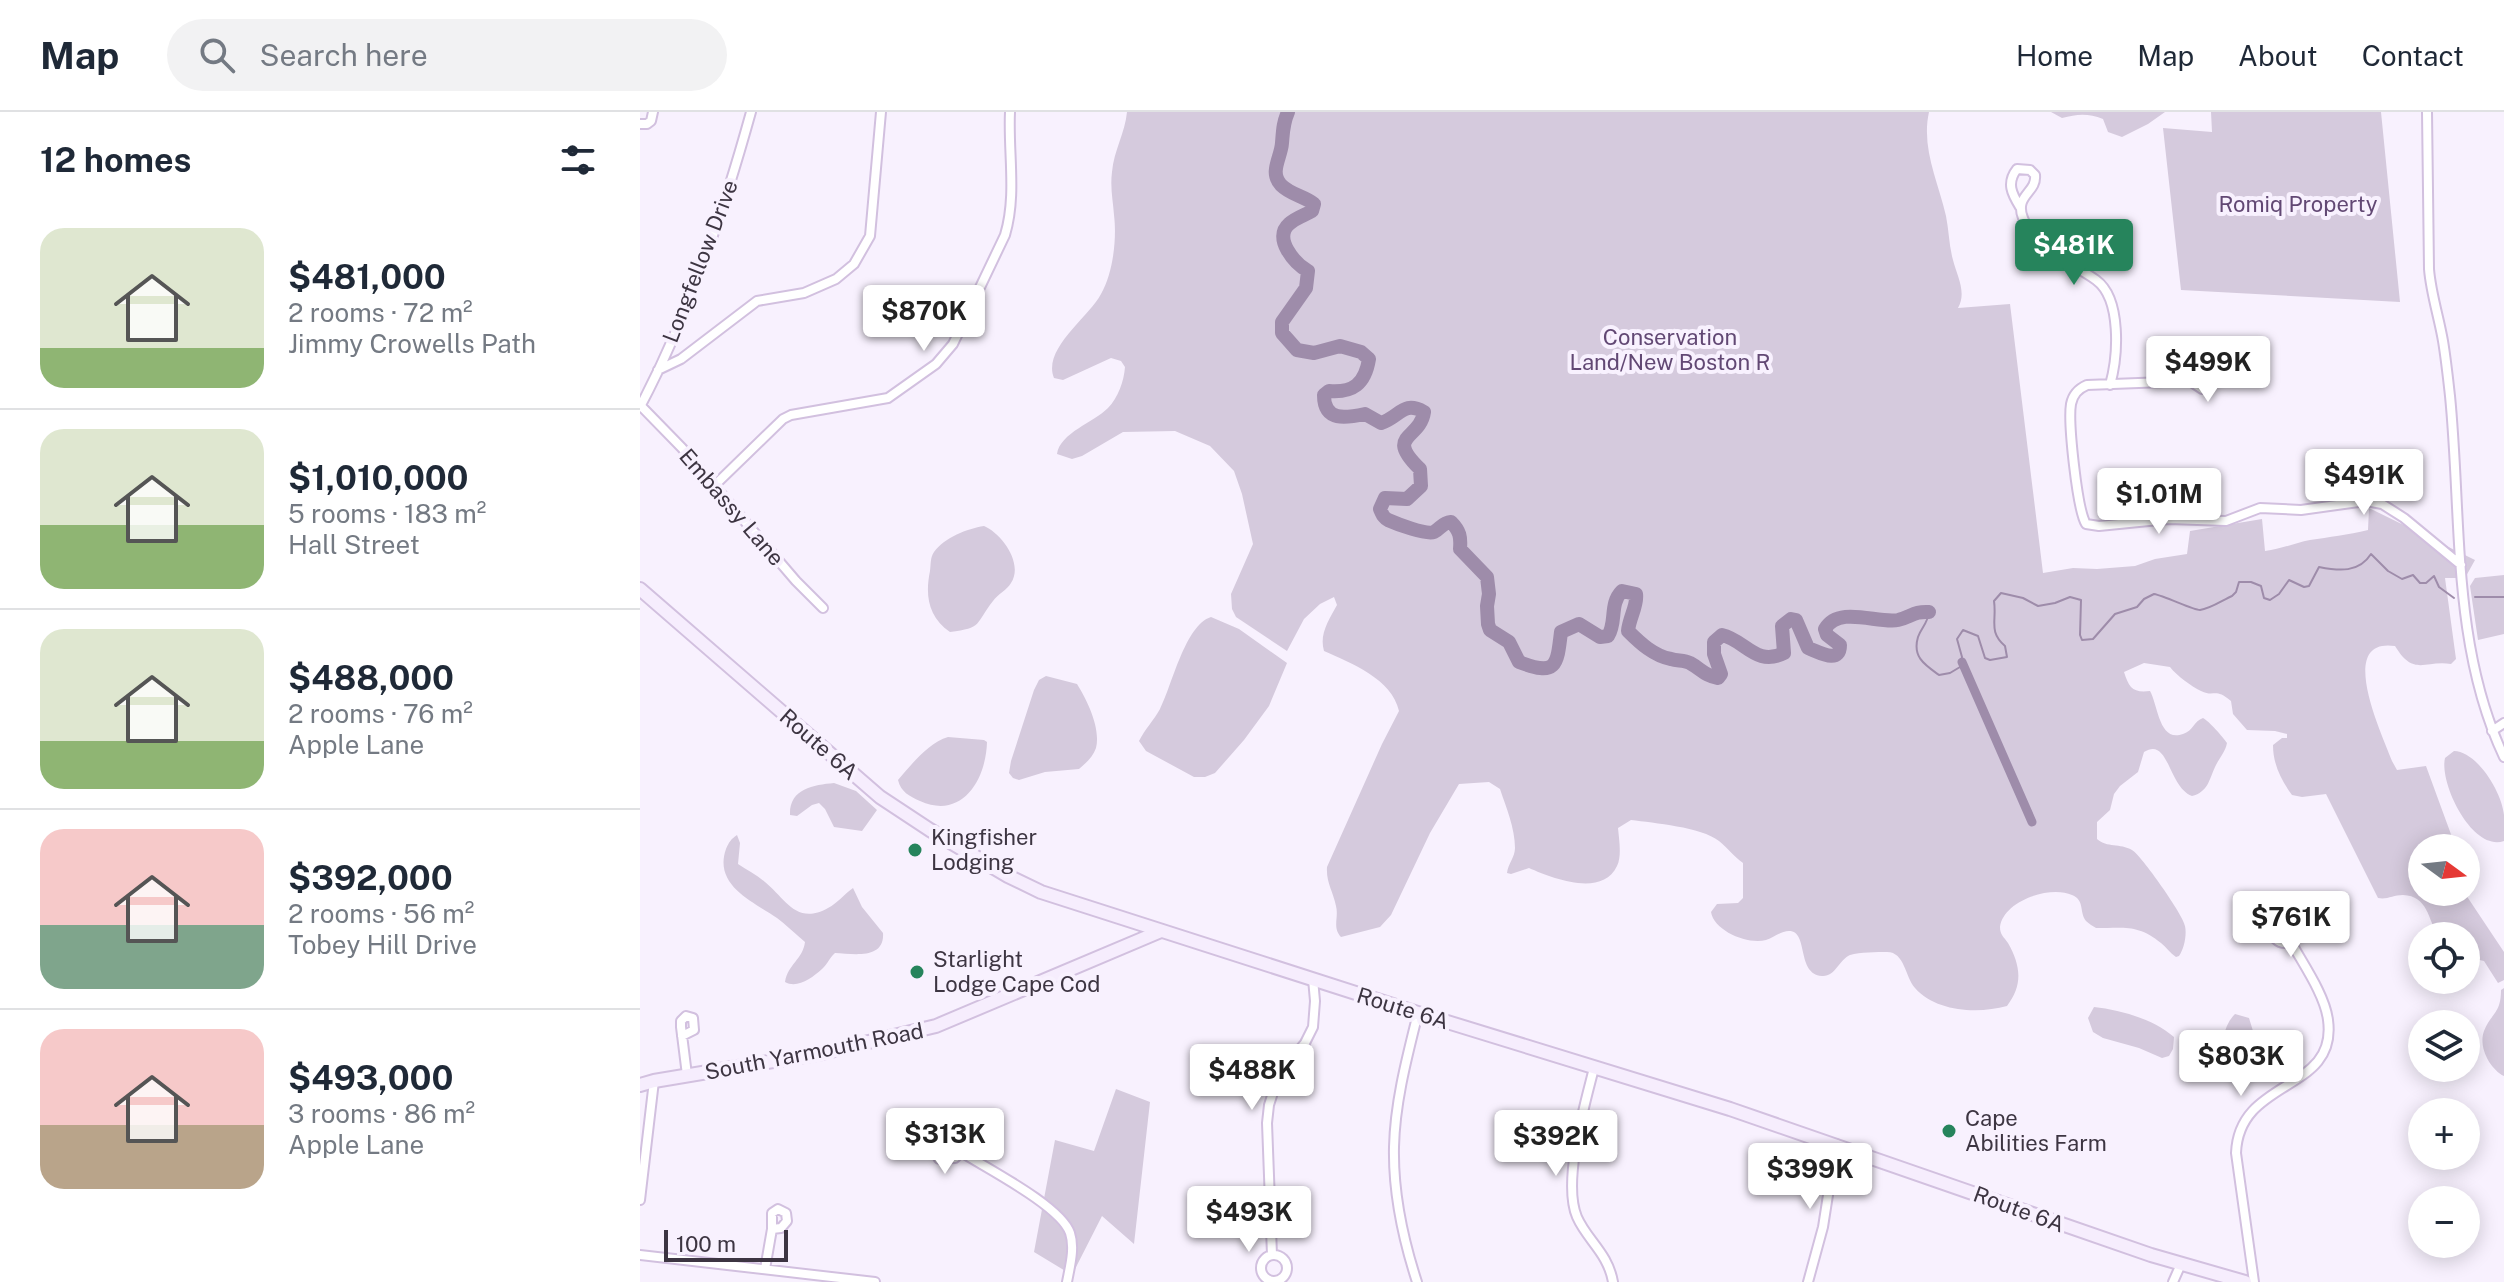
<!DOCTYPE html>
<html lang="en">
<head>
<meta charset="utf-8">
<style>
	:root { --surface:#fff; --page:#f2f2f3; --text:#1f2937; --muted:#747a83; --line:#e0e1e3; --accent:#26845c }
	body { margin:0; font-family:"Public Sans",sans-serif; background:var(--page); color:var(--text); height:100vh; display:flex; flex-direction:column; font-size:30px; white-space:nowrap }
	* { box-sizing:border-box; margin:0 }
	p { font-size:26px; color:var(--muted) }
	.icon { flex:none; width:44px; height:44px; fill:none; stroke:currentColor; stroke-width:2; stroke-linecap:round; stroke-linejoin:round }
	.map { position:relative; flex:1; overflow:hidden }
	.sheet { display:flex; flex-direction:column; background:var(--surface); width:640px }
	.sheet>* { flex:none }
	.needle { width:52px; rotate:105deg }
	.buttons { position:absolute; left:1768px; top:722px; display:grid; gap:16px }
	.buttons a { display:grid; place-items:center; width:72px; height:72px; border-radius:50%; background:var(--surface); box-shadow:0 4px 20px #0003; font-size:40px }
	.scale { position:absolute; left:24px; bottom:20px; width:124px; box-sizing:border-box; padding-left:8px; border:4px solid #3d3542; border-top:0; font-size:22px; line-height:28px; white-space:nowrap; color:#3d3542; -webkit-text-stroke:6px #f8f1fe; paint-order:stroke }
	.price { position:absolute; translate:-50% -68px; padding:0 18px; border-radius:8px; background:#fff; color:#222; font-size:26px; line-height:52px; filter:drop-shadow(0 2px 4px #0008) }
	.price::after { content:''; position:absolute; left:50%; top:48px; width:24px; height:18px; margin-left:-12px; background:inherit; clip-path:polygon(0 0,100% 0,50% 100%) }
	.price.active { background:var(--accent); color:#fff }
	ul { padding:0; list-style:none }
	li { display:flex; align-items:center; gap:24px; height:200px; padding:0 40px }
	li+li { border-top:2px solid var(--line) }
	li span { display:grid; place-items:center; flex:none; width:224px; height:160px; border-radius:24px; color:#555 }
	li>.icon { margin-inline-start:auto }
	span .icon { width:96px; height:96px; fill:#fffc; stroke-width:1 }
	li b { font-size:34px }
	h2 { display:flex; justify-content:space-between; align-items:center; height:96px; padding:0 40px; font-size:34px }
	header { display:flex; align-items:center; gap:48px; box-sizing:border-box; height:112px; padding:0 40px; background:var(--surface); border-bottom:2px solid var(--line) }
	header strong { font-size:38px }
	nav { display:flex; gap:44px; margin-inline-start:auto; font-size:28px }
	.search { width:560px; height:72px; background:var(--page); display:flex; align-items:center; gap:20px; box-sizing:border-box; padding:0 28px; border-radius:44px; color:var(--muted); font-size:30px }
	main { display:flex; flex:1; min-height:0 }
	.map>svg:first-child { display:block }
	.green { fill:#d5cadd }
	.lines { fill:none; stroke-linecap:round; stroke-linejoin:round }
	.stream { stroke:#9e8caa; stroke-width:2 }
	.canal { stroke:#9e8caa; stroke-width:9 }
	.river { stroke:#9e8caa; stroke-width:14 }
	.street-casing { stroke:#d2c0df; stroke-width:12 }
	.secondary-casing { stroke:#d2c0df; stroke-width:16 }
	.street { stroke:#fff; stroke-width:8 }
	.secondary { stroke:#f6edfd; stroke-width:12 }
	.poi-dot { fill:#26845c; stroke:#f8f1fe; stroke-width:3 }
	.labels { text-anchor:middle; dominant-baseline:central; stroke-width:8; stroke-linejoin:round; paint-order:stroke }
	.park-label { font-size:22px; fill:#624874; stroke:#f8f1fe }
	.street-label { font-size:22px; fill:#3d3542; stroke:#f8f1fe }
	.poi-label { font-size:22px; fill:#3d3542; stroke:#f8f1fe; text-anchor:start }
</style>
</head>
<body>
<header>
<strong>Map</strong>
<div class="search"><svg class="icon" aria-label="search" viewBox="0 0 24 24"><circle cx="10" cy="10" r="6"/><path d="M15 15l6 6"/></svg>Search here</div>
<nav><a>Home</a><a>Map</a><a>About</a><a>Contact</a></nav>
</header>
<main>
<section class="sheet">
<h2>12 homes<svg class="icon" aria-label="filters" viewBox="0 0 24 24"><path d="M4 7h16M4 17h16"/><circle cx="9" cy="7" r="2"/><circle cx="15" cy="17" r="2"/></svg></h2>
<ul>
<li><span style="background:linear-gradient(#dfe7d0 75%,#8fb573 0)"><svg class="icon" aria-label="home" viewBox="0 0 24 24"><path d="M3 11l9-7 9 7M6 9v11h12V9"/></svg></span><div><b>$481,000</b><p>2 rooms · 72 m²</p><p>Jimmy Crowells Path</p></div></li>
<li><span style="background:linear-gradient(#dfe7d0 60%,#8fb573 0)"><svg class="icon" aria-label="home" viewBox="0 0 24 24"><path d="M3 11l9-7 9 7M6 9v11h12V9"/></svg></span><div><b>$1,010,000</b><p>5 rooms · 183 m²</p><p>Hall Street</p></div></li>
<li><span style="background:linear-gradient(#dfe7d0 70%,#8fb573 0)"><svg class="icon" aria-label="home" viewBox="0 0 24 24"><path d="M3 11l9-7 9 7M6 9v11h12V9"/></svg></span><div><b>$488,000</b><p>2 rooms · 76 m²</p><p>Apple Lane</p></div></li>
<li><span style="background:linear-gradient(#f6c9c9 60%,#7fa58c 0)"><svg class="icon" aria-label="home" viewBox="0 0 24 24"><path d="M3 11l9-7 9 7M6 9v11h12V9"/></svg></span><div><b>$392,000</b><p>2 rooms · 56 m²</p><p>Tobey Hill Drive</p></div></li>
<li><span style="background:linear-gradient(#f6c9c9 60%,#b9a48a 0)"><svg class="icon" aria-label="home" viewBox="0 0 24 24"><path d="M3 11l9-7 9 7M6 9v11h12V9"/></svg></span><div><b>$493,000</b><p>3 rooms · 86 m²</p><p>Apple Lane</p></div></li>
</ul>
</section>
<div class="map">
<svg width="1864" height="1170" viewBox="0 0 1864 1170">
	<rect width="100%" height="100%" fill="#f8f1fe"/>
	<path class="green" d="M487 0H1289C1281 36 1298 69 1306 104 1309 119 1309 134 1313 148 1317 164 1327 180 1318 196L1370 192 1403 461 1433 456 1457 457 1495 454 1515 447 1547 442 1550 419 1622 407 1625 439C1641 437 1655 431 1670 428 1689 425 1708 423 1728 418L1729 396 1835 448 1825 466H1805L1816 547 1811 552C1784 548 1774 565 1755 534 1695 525 1743 624 1752 649L1757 658 1786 654 1816 736H1782V780H1824L1864 840V868L1858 871 1844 849 1826 845V824H1798C1788 807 1788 784 1763 783 1753 783 1747 788 1738 786L1686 682 1662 685 1652 683C1641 668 1633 652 1633 633L1642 626H1647V622L1635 619 1607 618 1593 602 1591 589C1574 575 1575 586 1561 579 1551 574 1537 564 1530 555L1504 551 1484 560C1489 576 1493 581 1510 579 1518 593 1519 631 1543 622 1553 619 1554 609 1563 606 1569 609 1583 625 1587 631 1585 641 1579 646 1575 655 1569 668 1568 680 1552 684 1528 675 1529 624 1504 640L1498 660 1480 674 1474 682 1470 698 1457 710V727C1467 736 1480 731 1492 738 1501 743 1544 804 1545 814 1547 823 1544 837 1539 844L1536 845C1530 841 1526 835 1521 831 1498 812 1484 816 1456 816 1453 814 1449 812 1446 809 1439 800 1445 788 1432 783 1410 773 1363 789 1360 815 1360 823 1364 825 1368 831 1381 854 1383 873 1367 894 1338 902 1296 900 1275 876 1265 865 1265 840 1247 840 1237 840 1220 840 1210 843 1199 848 1195 865 1182 864 1156 862 1169 819 1149 819 1141 819 1133 826 1126 828 1108 833 1074 819 1071 800L1077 792 1098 791 1103 786V751C1093 744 1088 736 1079 729 1061 715 1014 711 991 708L978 716C979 727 982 744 977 754 962 786 912 766 889 756L871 762 867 761C868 752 875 745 875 736 875 716 866 695 860 677L849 670 819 672 790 721 751 803 740 815 701 825C692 815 699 806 696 794 693 779 686 771 687 755L742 632 759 599C752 567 711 551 684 539 679 522 689 508 697 493L694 485 680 492 664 507 647 539 596 505 592 497 591 482 613 432 602 382 594 359 570 334 535 319 483 320 442 344 432 347 417 342C420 321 454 310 468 296 478 286 484 269 485 255L481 249 471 246 423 268 414 266C402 237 449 205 461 182 473 161 477 127 474 103 473 88 470 76 472 60 474 38 485 21 487 0Z
		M1411 0H1525L1508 12 1482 25 1468 20 1463 7C1448 1 1437 2 1422 6Z
		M1571 0H1741L1760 190 1541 178 1523 16 1572 20Z
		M344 414C361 421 384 451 371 471 367 478 358 482 353 489 335 512 343 516 310 520 288 505 285 483 290 459 291 452 290 446 294 440 305 425 327 417 344 414Z
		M1864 463V522L1838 528 1830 474 1835 466Z
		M571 505 599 517 647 551 629 594 604 628 575 661 565 665H554L506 639 499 629C505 617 514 608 520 597 532 574 545 513 571 505Z
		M406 564 437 572C447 588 461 616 456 636 453 645 446 651 439 657L405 660 379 668 373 666 369 661 371 649 394 578 399 568Z
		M308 625 344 628 347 630C346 668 322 708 280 689 269 684 261 680 258 668 271 653 288 631 308 625Z
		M1814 639C1838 640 1862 681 1864 703 1864 711 1864 720 1864 729 1832 740 1799 671 1805 646Z
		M194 671 216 679 237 698 222 719 194 715 185 697 179 691 172 693 157 704 150 703C149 677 173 673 194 671Z
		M97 723 100 731 98 752C107 758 117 763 125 770 145 786 156 814 188 796 198 791 204 782 213 776L222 795 243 821C245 848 213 842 195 841 189 846 188 852 182 857 172 866 157 877 145 870 148 852 163 847 165 830 157 823 145 812 137 806 114 790 73 774 86 737 89 730 91 727 97 723Z
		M1864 876V964C1850 957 1838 935 1844 919 1851 901 1861 902 1861 878Z
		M1454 895C1481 898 1513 907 1534 925L1533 937 1529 944 1522 946 1499 936 1463 926 1453 920 1448 906Z
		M1595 902 1609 906 1617 932 1609 958 1588 970 1581 967C1580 947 1580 916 1595 902Z
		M476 977 510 990 494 1132 462 1104 432 1163 394 1140 415 1028 454 1039Z"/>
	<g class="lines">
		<path class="stream" d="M1835 485H1864
			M1289 500C1288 511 1281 516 1278 525 1272 545 1285 553 1299 563L1310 561 1320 555 1322 545 1317 527 1323 518 1338 524 1345 546 1350 548 1367 545 1365 534C1348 519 1357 509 1354 489L1361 481 1383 486 1398 494 1415 491 1430 485 1441 488 1440 523 1442 528 1453 527 1475 502 1497 495 1504 487 1514 482C1525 484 1553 498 1560 498 1570 497 1583 488 1592 484L1596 480 1599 470H1611L1621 474 1624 486 1630 488 1639 482 1649 468 1664 475 1669 474 1679 455C1699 459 1719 461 1731 442L1748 459 1762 467 1773 463 1780 471H1786L1794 464 1799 475 1814 486"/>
		<path class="canal" d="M1322 550 1392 710"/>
		<path class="river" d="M648 0C643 11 643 19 642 31 641 46 629 60 641 73 651 83 664 84 674 92L672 99C665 103 655 106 649 112 633 126 654 151 668 159L666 176 642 210V221L657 238 674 241 700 234 721 240 729 247C725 272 713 281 689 279L684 283C684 310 706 306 725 302L741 311C760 305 763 288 784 300 780 328 744 322 780 357L781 374 767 387 745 386 740 397C743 403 742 404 748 408 757 412 786 423 794 420 801 416 802 411 811 410 820 419 821 425 820 437L847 465 849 482 847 494 848 512 850 518 869 530 879 550C916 564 917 555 921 520L939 512 960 525 968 524C977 510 969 492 982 479L996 482C998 493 989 506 988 519 1000 531 1014 544 1031 547 1038 549 1044 548 1050 551 1061 557 1065 564 1078 566L1081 562 1074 542V530L1082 523C1105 528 1116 555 1144 541L1142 514 1151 507 1156 508 1168 536C1179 540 1200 553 1200 533L1187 523 1185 517C1199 493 1238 512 1258 508 1271 505 1274 499 1289 500"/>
		<defs>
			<path id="street" d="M1787 0 1789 157C1791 182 1799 205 1803 229 1806 247 1808 266 1810 284 1822 405 1811 533 1864 645
				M0 12H7L11 9 13 0
				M1380 95C1372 82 1366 71 1377 57L1390 58 1395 63C1397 81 1374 83 1383 106 1397 144 1428 147 1456 168 1482 187 1478 245 1470 273
				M18 258 41 247 117 189 164 181 196 167 214 152 230 124 241 0
				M1550 269C1553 261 1559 257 1568 260L1572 267 1571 273 1562 277 1550 269 1447 273C1438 277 1433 282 1431 292 1428 310 1437 397 1446 412L1459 414 1529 407 1586 409 1620 396 1661 398 1726 389 1742 392 1764 406 1821 453
				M1 294 42 336 156 469 183 496
				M0 295C49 202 83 101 111 0
				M75 373 143 307 151 303 248 286 296 252 313 232 365 123C377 83 368 41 370 0
				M1852 619 1864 611
				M1632 818a13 13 0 1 1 26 0a13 13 0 1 1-26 0Z
				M42 924 54 918 53 906 46 904 41 909V915L47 963
				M954 956C945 992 922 1070 937 1105 947 1128 968 1141 973 1170
				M303 1031 321 1040 315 1046 299 1047 292 1036 294 1033Z
				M321 1040C346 1056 421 1094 430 1121 435 1136 430 1154 427 1170
				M0 1088 14 969
				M138 1097 146 1101 147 1109 141 1116 132 1117V1101Z
				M621 1156a13 13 0 1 1 26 0a13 13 0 1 1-26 0Z
				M0 1143 235 1170
				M632 1143 627 1011 629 993 639 962 665 931 673 915 675 889 673 867
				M125 1157 132 1117
				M777 1170C763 1127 753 1081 754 1035 755 990 767 945 778 901
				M1168 1170 1183 1115 1196 1032
				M1533 1170 1541 1152
				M1614 1170 1596 1041C1599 965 1698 981 1688 908 1685 883 1663 852 1651 830"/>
			<path id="secondary" d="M0 477 240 685 290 718 368 764 401 780 778 901 1090 997 1511 1143 1605 1170
				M0 973 14 969 182 941 296 914 521 819"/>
		</defs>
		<use href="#street" class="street-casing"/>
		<use href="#secondary" class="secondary-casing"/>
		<use href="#street" class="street"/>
		<use href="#secondary" class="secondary"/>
	</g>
	<g class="poi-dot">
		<circle cx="275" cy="738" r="8"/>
		<circle cx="277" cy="860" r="8"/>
		<circle cx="1309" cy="1019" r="8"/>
	</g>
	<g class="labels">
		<g class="park-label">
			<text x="1658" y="92">Romiq Property</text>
			<text x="1030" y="225">Conservation<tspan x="1030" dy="25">Land/New Boston R</tspan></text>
		</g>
		<g class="street-label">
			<text transform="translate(60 149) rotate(-69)">Longfellow Drive</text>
			<text transform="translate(92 395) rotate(49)">Embassy Lane</text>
			<text transform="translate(179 632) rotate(41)">Route 6A</text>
			<text transform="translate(763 896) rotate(17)">Route 6A</text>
			<text transform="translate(174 939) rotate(-11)">South Yarmouth Road</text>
			<text transform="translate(1379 1097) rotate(20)">Route 6A</text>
		</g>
		<g class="poi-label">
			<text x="291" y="725">Kingfisher<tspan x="291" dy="25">Lodging</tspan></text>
			<text x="293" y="847">Starlight<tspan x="293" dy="25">Lodge Cape Cod</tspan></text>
			<text x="1325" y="1006">Cape<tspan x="1325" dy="25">Abilities Farm</tspan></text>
		</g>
	</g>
</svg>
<div class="buttons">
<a><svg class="needle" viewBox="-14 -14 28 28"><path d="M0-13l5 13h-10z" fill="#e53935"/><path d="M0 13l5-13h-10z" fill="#747a83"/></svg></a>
<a><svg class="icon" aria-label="locate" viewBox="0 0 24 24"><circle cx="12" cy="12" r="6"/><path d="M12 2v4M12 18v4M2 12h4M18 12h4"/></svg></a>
<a><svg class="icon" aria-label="layers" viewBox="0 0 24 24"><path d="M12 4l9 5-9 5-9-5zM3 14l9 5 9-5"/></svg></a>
<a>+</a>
<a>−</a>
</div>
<div class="scale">100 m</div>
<b class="price active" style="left:1434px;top:175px">$481K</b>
<b class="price" style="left:284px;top:241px">$870K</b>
<b class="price" style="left:1568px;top:292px">$499K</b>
<b class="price" style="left:1724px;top:405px">$491K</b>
<b class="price" style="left:1519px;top:424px">$1.01M</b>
<b class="price" style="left:1651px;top:847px">$761K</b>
<b class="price" style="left:1601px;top:986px">$803K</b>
<b class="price" style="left:612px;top:1000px">$488K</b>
<b class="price" style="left:305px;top:1064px">$313K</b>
<b class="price" style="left:916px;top:1066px">$392K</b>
<b class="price" style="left:1170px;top:1099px">$399K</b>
<b class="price" style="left:609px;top:1142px">$493K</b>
</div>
</main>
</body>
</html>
